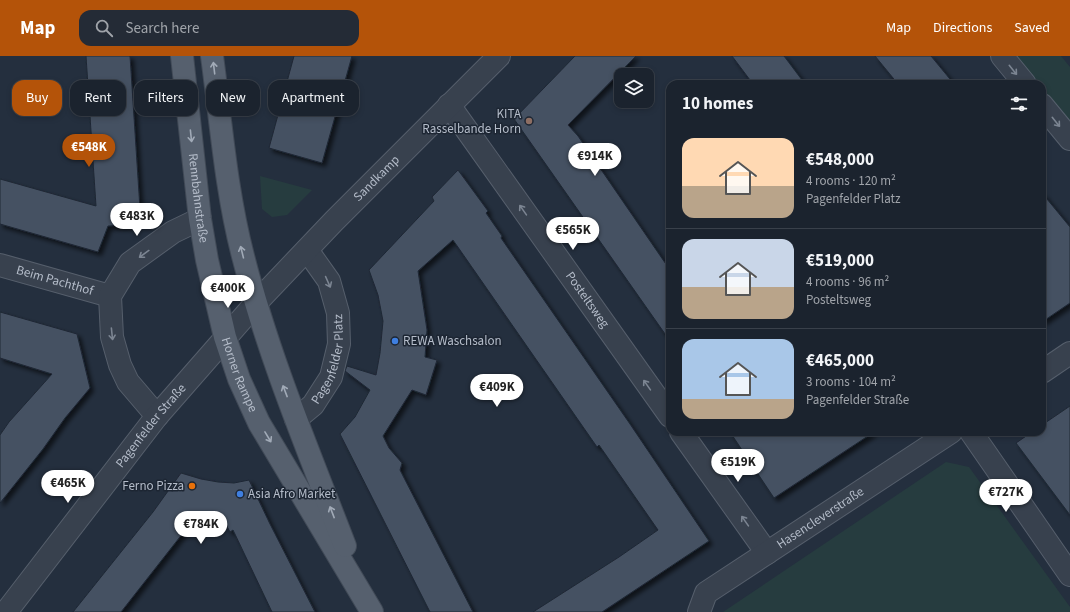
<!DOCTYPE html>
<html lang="en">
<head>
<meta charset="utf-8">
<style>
	:root { --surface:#1b232e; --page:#242b36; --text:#f1f3f6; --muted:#a0a4aa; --line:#39404a; --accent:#b45309 }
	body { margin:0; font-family:"Source Sans 3",sans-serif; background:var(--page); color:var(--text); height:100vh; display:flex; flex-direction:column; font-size:15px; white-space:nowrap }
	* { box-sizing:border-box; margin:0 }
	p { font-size:13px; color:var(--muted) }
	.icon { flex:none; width:22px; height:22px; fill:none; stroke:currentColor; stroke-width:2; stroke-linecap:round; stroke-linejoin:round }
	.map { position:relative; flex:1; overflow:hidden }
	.drawer { position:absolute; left:666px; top:24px; width:380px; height:356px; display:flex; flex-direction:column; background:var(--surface); border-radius:12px; box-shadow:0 2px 6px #0003,0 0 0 1px var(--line) }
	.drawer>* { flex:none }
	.top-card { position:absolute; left:12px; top:24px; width:380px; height:36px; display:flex; gap:8px }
	.fabs { position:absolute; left:614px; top:12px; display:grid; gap:8px }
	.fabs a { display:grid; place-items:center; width:40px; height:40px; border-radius:8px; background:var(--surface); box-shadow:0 2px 6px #0003,0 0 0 1px var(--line); font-size:20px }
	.price { position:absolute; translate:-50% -34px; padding:0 9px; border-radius:14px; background:#fff; color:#222; font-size:13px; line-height:26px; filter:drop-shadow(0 1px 2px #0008) }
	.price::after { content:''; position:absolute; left:50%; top:24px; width:12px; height:9px; margin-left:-6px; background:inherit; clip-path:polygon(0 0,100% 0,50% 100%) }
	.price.current { background:var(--accent); color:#fff }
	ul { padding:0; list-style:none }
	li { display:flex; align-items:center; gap:12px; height:100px; padding:0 16px }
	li+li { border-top:1px solid var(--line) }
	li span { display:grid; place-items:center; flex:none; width:112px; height:80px; border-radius:12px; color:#555 }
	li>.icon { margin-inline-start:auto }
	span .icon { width:48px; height:48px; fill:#fffc; stroke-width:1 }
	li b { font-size:17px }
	h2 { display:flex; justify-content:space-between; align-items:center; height:48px; padding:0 16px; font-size:17px }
	.pill { padding:0 14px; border-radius:12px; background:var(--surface); box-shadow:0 2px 6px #0003,0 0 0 1px var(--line); font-size:14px; line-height:36px }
	.pill.current { background:var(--accent); color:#fff }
	header { display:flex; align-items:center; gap:24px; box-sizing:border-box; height:56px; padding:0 20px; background:var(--accent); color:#fff }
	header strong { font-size:19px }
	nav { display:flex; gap:22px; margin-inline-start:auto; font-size:14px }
	.search { width:280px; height:36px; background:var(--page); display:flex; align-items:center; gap:10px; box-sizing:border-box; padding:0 14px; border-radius:12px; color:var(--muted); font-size:15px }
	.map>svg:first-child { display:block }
	.green { fill:#263c3f }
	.building { fill:#455162; stroke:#1f2835; filter:url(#shadow) }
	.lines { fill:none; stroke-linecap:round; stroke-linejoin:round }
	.minor-casing { stroke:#565f6c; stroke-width:24 }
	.major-casing { stroke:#414a57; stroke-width:24 }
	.minor { stroke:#38414e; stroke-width:22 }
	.major { stroke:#56606e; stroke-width:22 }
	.oneway { stroke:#a1aab7 }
	.oneway2 { stroke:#7c8592 }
	.education-dot { fill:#8d6e63; stroke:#1d2633; stroke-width:1.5 }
	.shop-dot { fill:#3f7fe0; stroke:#1d2633; stroke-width:1.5 }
	.food-dot { fill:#e8710a; stroke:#1d2633; stroke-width:1.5 }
	.labels { text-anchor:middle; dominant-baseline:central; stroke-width:3; stroke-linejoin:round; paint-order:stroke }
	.poi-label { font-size:13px; fill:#b4bcc9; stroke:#1d2633; text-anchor:end }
	.street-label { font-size:13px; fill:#b4bcc9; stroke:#1d2633 }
</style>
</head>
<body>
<header>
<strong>Map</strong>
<div class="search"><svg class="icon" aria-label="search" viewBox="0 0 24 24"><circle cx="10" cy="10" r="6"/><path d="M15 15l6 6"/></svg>Search here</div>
<nav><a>Map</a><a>Directions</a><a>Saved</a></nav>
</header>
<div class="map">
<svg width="1070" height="556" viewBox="0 0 1070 556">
	<defs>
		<filter id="shadow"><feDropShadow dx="3.5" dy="3.5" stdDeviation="2" flood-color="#0009"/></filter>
	</defs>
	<rect width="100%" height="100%" fill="#242f3e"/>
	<path class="green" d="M1011 0H1061L1070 11V70L1042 37V28H1035Z
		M260 120 312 134 287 159 272 161 262 153Z
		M946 406 969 411 1070 551V556H723Z"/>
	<path class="building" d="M86 0H130L140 153 128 154 129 169 108 170 98 196 0 168V123L96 150Z
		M294 0H352L322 107 269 92Z
		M575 0H636L568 69 578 80 670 214V285L514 63Z
		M732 0H784L805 28H753Z
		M875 0H931L954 28H898Z
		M458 114 488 155 486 157 502 180 501 182 630 368 709 485 602 556H533L619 501 658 474 599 389 597 391 453 184 418 215 427 274 425 301 437 304 426 339 412 334 383 380 389 392 402 407 400 414 473 556H430L340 378 355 361 370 334 345 315 347 310 376 319 380 297 383 265 378 239 369 214 434 145 432 141Z
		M1042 137 1070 171V247L1042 266Z
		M0 256 77 278 90 332 65 362 43 393 0 447V379L9 366 52 318 0 302Z
		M1070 350V459L1016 387 1032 376H1042V369Z
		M730 376H874L774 442Z
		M181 417 201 423 218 426 234 427 249 424 270 468 315 556H272L233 474 230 476 224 465 213 463H194L121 556H73L153 456Z"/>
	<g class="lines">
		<defs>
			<g id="minor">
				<path d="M1002 0 1025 28"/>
				<path id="s1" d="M449 49 670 360"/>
				<path d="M1042 49 1070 83"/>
				<path id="s2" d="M0 209 110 240"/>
				<path d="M1042 316 1070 297"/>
				<path d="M157 360 128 326 120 309 112 281 110 240 130 207 173 176 200 163"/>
				<path id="s3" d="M296 363 313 349 331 321 339 288 338 257 329 225 307 194"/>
				<path d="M681 376 767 497"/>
				<path d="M971 376 1070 519"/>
				<path id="s4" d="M6 556 157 360 256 247 334 165 499 0"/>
				<path id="s5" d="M699 556 706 537 951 376"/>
			</g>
			<g id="major">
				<path id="s6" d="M182 0 200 163 207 204 225 281 239 323 259 367 372 556"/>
				<path d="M212 0C221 66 226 135 243 200 268 299 308 394 345 490"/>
			</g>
		</defs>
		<use href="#minor" class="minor-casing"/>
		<use href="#major" class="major-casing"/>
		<use href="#minor" class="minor"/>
		<use href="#major" class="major"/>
	</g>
	<defs><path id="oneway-shaft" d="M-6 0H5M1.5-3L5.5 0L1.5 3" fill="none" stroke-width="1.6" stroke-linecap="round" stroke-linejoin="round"/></defs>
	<g class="oneway">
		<use href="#oneway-shaft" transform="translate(214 12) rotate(-97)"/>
		<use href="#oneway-shaft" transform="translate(191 80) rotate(84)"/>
		<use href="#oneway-shaft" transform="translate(242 196) rotate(-104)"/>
		<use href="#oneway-shaft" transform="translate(285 335) rotate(-111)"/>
		<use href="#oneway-shaft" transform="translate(268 381) rotate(59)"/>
		<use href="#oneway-shaft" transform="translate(332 456) rotate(-111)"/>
	</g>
	<g class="oneway2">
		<use href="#oneway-shaft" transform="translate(1013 14) rotate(51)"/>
		<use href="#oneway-shaft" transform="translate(1056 66) rotate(51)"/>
		<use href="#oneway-shaft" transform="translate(523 154) rotate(-125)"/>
		<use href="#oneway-shaft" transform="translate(144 198) rotate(144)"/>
		<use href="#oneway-shaft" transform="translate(328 226) rotate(66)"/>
		<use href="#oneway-shaft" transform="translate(112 278) rotate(84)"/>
		<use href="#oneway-shaft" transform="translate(647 329) rotate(-125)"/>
		<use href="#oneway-shaft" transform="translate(745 465) rotate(-125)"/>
	</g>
	<circle class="education-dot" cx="529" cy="65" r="4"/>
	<g class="shop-dot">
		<circle cx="395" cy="285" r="4"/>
		<circle cx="240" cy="438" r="4"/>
	</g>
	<circle class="food-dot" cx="192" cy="430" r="4"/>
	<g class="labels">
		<g class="poi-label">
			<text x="521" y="58">KITA<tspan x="521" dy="15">Rasselbande Horn</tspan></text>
			<text x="403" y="285" text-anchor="start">REWA Waschsalon</text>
			<text x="184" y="430">Ferno Pizza</text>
			<text x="248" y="438" text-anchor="start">Asia Afro Market</text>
		</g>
		<g class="street-label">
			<text stroke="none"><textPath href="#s4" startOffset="571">Sandkamp</textPath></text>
			<text stroke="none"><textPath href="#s6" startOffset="143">Rennbahnstraße</textPath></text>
			<text stroke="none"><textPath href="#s2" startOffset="57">Beim Pachthof</textPath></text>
			<text stroke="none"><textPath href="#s1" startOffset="239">Posteltsweg</textPath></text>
			<text stroke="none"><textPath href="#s3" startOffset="72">Pagenfelder Platz</textPath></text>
			<text stroke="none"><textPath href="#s6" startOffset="325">Horner Rampe</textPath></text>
			<text stroke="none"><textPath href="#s4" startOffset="236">Pagenfelder Straße</textPath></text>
			<text stroke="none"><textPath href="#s5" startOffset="157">Hasencleverstraße</textPath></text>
		</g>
	</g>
</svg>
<div class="fabs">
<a><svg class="icon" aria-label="layers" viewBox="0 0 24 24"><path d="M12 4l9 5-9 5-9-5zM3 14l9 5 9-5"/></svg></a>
</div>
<b class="price current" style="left:89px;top:112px">€548K</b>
<b class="price" style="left:595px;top:121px">€914K</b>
<b class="price" style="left:137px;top:181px">€483K</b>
<b class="price" style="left:573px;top:195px">€565K</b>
<b class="price" style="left:228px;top:253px">€400K</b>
<b class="price" style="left:497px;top:352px">€409K</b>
<b class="price" style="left:738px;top:427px">€519K</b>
<b class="price" style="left:68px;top:448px">€465K</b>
<b class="price" style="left:1006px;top:457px">€727K</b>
<b class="price" style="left:201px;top:489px">€784K</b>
<div class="top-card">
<a class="pill current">Buy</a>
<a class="pill">Rent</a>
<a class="pill">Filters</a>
<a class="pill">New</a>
<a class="pill">Apartment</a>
</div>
<section class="drawer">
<h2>10 homes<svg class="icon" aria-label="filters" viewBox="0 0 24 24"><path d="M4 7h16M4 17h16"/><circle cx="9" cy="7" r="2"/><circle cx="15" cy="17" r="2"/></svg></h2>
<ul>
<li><span style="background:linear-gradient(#ffd9b3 60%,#b9a48a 0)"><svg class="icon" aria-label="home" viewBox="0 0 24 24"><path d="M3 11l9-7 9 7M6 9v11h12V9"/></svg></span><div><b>€548,000</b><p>4 rooms · 120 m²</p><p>Pagenfelder Platz</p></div></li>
<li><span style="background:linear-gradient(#c9d6e8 60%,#b9a48a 0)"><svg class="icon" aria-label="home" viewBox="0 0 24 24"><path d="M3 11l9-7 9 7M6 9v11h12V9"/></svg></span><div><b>€519,000</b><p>4 rooms · 96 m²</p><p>Posteltsweg</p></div></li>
<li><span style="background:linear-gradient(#a9c7e8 75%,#b9a48a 0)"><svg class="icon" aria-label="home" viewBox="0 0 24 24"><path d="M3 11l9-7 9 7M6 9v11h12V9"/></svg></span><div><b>€465,000</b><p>3 rooms · 104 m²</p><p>Pagenfelder Straße</p></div></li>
</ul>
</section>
</div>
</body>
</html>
